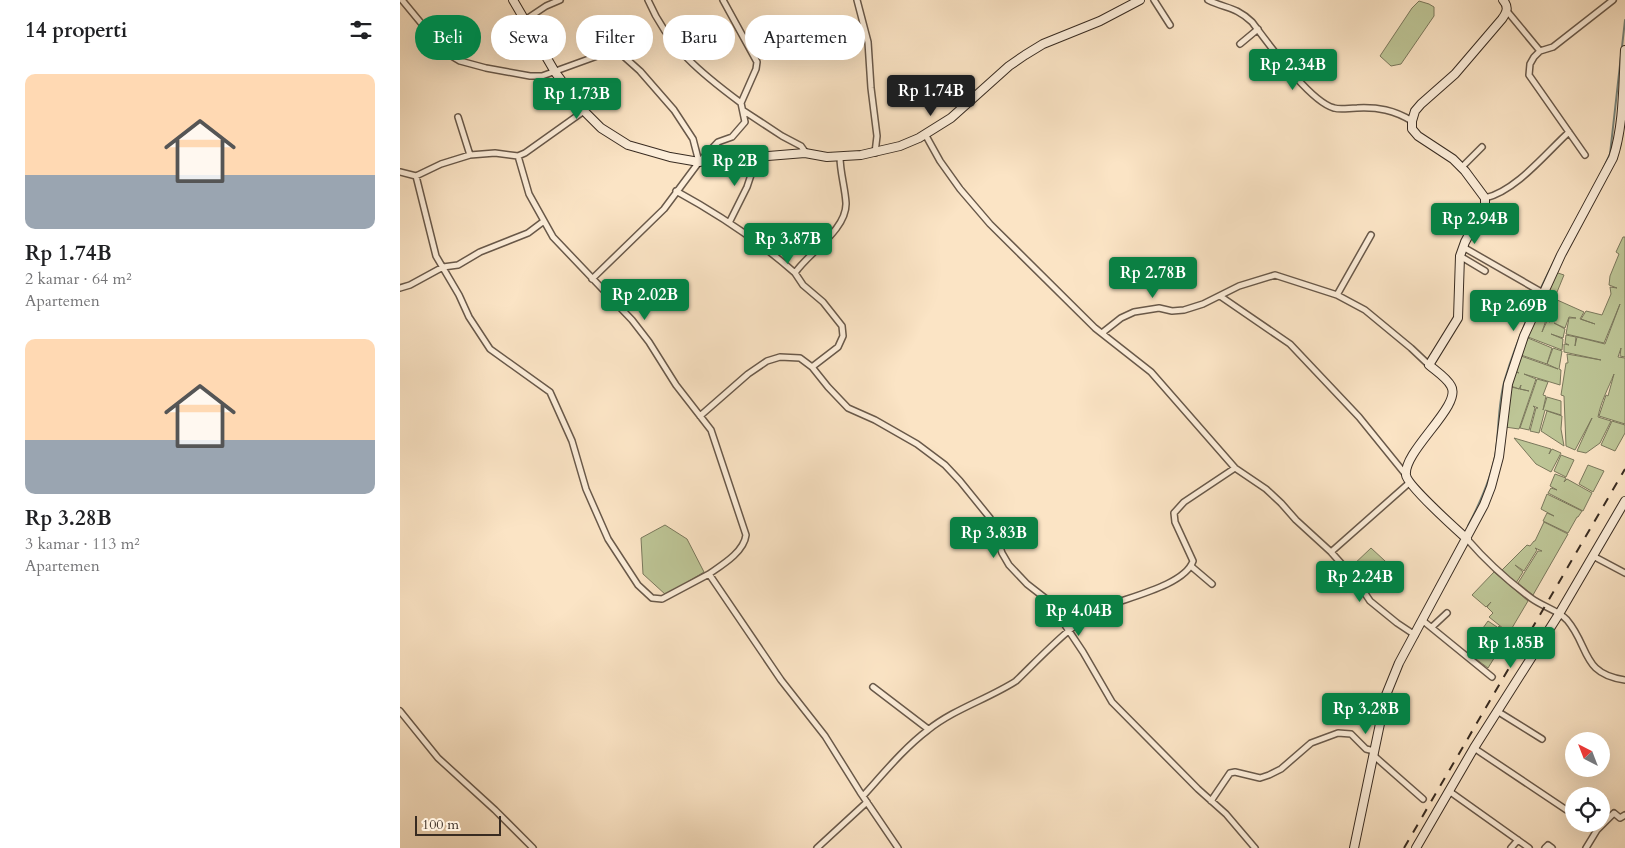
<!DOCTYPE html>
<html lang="id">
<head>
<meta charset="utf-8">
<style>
	:root { --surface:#fff; --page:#f6f6f6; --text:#202124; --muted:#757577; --accent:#0b8043 }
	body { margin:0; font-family:Cardo,serif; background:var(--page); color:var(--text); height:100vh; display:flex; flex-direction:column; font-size:19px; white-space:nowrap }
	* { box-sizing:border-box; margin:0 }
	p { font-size:16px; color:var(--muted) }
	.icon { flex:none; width:28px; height:28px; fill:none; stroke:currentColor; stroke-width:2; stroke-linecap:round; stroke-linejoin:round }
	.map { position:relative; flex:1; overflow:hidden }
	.panel { display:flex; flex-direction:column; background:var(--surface); width:400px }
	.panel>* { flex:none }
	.hud { position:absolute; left:15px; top:15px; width:475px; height:45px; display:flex; gap:10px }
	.needle { width:32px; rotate:318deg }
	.controls { position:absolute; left:1165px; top:732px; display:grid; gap:10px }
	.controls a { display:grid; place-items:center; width:45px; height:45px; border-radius:50%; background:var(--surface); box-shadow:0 5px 20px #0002; font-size:25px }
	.scale { position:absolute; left:15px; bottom:12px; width:86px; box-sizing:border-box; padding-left:5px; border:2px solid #382b21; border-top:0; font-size:14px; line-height:18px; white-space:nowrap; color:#382b21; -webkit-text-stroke:4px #fcedd9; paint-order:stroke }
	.price { position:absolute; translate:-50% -42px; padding:0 11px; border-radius:5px; background:var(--accent); color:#fff; font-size:16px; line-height:32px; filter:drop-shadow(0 1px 2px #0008) }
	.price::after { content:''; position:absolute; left:50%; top:30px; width:15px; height:11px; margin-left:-8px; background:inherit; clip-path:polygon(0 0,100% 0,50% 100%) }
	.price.selected { background:#222; color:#fff }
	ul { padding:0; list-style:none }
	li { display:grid; align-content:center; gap:10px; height:265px; padding:0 25px }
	li span { display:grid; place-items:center; height:155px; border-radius:10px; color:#555 }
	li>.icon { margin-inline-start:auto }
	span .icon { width:90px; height:90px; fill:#fffc; stroke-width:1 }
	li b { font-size:21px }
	h2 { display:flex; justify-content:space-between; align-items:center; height:60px; padding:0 25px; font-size:21px }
	.pill { padding:0 18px; border-radius:22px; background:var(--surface); box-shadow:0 5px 20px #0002; font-size:18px; line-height:45px }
	.pill.selected { background:var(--accent); color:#fff }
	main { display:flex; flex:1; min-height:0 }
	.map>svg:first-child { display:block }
	.green { fill:#bdc596; stroke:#7a785c }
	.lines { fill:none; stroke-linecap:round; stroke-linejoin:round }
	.stream { stroke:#76837b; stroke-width:2 }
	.street-casing { stroke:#69594a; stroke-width:8 }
	.secondary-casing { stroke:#382b21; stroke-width:10 }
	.street { stroke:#fcedd9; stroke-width:5 }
	.secondary { stroke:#fcedd9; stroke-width:8 }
	.rail { stroke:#382b21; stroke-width:2; stroke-dasharray:9 9; stroke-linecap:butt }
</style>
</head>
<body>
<main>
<section class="panel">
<h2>14 properti<svg class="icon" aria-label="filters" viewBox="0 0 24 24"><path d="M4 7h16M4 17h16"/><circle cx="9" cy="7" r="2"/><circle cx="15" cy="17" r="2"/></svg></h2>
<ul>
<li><span style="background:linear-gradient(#ffd9b3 65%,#9aa5b1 0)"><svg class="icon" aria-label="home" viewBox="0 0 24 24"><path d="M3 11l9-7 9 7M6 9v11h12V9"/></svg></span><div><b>Rp 1.74B</b><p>2 kamar · 64 m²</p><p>Apartemen</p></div></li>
<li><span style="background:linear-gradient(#ffd9b3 65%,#9aa5b1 0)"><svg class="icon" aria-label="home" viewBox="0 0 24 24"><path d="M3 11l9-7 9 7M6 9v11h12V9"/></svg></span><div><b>Rp 3.28B</b><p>3 kamar · 113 m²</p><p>Apartemen</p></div></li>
</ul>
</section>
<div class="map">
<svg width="1225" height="848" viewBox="0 0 1225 848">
	<rect width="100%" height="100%" fill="#fbe4c5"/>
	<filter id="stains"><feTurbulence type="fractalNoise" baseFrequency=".004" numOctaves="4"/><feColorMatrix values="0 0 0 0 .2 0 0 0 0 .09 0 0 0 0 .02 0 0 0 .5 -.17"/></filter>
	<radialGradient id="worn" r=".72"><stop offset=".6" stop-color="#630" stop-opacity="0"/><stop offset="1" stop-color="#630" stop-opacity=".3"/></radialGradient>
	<path class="green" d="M1019 1 1029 4 1034 7V16L1001 64 991 66 980 56 1012 8Z
		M1223 237H1225V357L1220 356 1221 348 1218 357 1225 358V424L1199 416 1206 395 1208 396 1214 374C1208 389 1201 401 1198 417L1211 421 1200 443 1186 453 1177 451 1192 418 1175 450 1166 446 1164 396 1161 395 1166 363H1168L1167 354 1201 360 1164 352V344L1169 345 1165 343 1166 335 1176 337 1175 346 1177 337 1205 344 1220 304 1204 343 1166 334 1169 318H1176L1169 317 1165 328 1154 323 1165 329 1163 338 1151 334 1163 339 1162 350 1128 337 1135 317 1146 320 1142 332 1147 321 1150 322 1147 320 1155 299 1184 312 1180 319 1195 324 1181 319 1186 311 1202 315 1211 294 1210 287 1217 288 1209 285 1210 276 1219 254 1216 252Z
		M1155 272 1164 275 1146 319 1136 316 1141 306 1145 307 1141 305 1146 296H1149L1145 294Z
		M1128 338 1152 348 1147 364 1121 355Z
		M1153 348 1162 351 1159 369 1161 370 1160 385 1124 374 1136 379 1119 429 1105 427 1111 387 1129 391 1120 389 1121 385 1119 389 1111 386 1116 372 1119 373 1116 371 1121 356 1158 369 1147 364Z
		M1137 379 1148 382 1143 395 1146 396 1143 410 1147 397 1161 401V415L1145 410 1139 433 1130 431 1136 408H1138L1133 406 1135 408 1129 430 1120 428Z
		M1147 411 1162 416 1161 429 1164 446 1141 431Z
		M1212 421 1225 425V433L1215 451 1201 445Z
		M1114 438 1151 449 1149 454 1152 449 1161 453 1151 472 1136 464Z
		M1161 455 1174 460 1166 477 1154 471Z
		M1188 465 1204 471 1193 492 1179 484Z
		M1155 474 1166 478 1164 482 1167 479 1192 493 1183 511 1148 493 1151 488 1157 490 1150 486Z
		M1147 494 1182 511 1178 517H1177L1168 533 1143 521 1147 513 1154 516 1141 509Z
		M1144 522 1168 534 1133 595 1118 583 1138 551H1142L1135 548 1137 550 1124 571 1115 565 1123 572 1116 583 1102 570 1127 545 1130 546 1134 541H1135Z
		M265 525 287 539 304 572 266 595 243 574 241 538Z
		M971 548 998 573 987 584 972 568 964 577 951 567Z
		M1094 572 1128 601 1109 633 1089 617 1093 613 1087 607 1091 602 1086 607 1072 595Z
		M1088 621 1097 627 1080 652 1070 646Z
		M1099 626 1109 634 1088 668 1076 659Z"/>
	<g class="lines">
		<path class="stream" d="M1203 169 1210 154 1225 20
			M1068 526C1080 503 1092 477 1096 451 1099 428 1098 402 1105 379 1123 320 1152 263 1182 209"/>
		<defs>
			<path id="street" d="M2 0 45 52 60 61 86 68 130 76H142L211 51 221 54 240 71 274 110 293 139 299 162
				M248 0C268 47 302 74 341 103
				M457 0 468 42 471 88 477 136 475 153
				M754 0 770 25
				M808 0C826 9 835 6 852 22 868 43 910 102 934 108 941 110 949 108 957 108 978 107 994 110 1012 121
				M1107 11 1140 51
				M125 20 146 6 160 0
				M840 44 858 29
				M344 111 382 136 401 146 406 153
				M58 117 70 155
				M525 134 540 161 560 189 590 224 695 328 751 372 835 468 866 489 881 503 896 520 931 552 1009 483
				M1185 155 1129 75 1130 64 1134 57 1140 51 1153 47 1213 0
				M118 156 129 194 153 237 232 320 249 342 276 385 311 430 346 535C344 552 322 565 309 574L381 680 425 736 460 792 498 848
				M1061 168 1082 147
				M0 172 16 176 41 164 70 155 95 153 118 156 125 153 184 111
				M16 176 36 256 59 295 69 317 90 349 150 392 172 441 186 489 208 539 238 585 252 598 262 599 309 574
				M276 191C318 214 359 241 395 273
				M1085 198C1116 191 1146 153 1169 132
				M329 223 347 187 357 157
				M1063 247 1143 293
				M1060 256 1085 271
				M192 279 264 209 299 162 318 142 332 137 345 122 341 103 356 69 357 62 323 0
				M0 288 10 285 43 267 58 265 80 252 128 233 144 221
				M937 295 971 235
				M820 296 890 344 959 417 1006 475
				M702 333 721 318 734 312 759 308 772 311 784 310 803 304 839 286 875 275 937 295 965 310 1011 348 1029 365
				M412 367 438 347 443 336 442 326 423 302 403 285 395 273C408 253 447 230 446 203 445 187 440 172 440 157
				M300 416 348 374 367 361 380 357 400 358 412 367 428 387 448 408 475 420 517 444 545 465 560 481 590 518 602 553 609 565 627 584 645 598 657 613 683 652 712 702 798 789 826 814 855 848
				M1067 539C1086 561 1108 581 1131 598 1143 607 1158 610 1167 620 1190 647 1181 674 1225 680
				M931 552 956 580 970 601 997 623 1015 635
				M1193 556 1225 573
				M792 567 812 584
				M1022 620 1092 677
				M1032 627 1047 613
				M473 687 528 729
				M0 711 38 758 95 810 133 848
				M1097 711 1142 739
				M1074 748 1174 815
				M973 755 1023 799
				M1049 791 1129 848
				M463 796C483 774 504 748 528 730 554 709 588 699 616 681 641 657 675 619 707 606 729 597 785 585 793 561L775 522 774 513 784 502 835 468
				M811 801 830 773 835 772 860 778 869 775 881 769 911 743 938 733 951 734 966 749 974 751
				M1187 824 1197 830
				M417 848 467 802
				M1111 848 1118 840
				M1145 848 1148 845 1152 848
				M1186 848 1197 830 1214 813 1220 818 1225 815"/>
			<path id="secondary" d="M113 0 155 72 184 111 201 128 228 145 270 157 299 162 339 155 357 157 405 153 427 157 461 155 500 146 519 138 551 118 609 66 625 55 643 44 700 21 740 0
				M1067 539C1057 530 1007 485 1006 475 1003 451 1063 405 1051 386 1047 378 1036 371 1029 365L1058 318 1060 256 1065 242 1085 205V198L1065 171 1053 159 1018 136 1012 129V121L1015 111 1021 104 1055 74 1102 19C1107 12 1109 7 1103 0
				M954 848 986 695 999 663 1084 505 1091 487 1099 457 1108 384 1124 336 1161 255 1213 158C1224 125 1223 84 1225 50
				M1016 848 1074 748 1159 614 1225 501"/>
		</defs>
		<use href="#street" class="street-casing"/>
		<use href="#secondary" class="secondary-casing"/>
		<use href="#street" class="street"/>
		<use href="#secondary" class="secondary"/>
		<path class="rail" d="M1004 848 1225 469"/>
	</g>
	<rect width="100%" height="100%" filter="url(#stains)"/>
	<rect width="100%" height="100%" fill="url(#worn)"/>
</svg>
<div class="controls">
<a><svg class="needle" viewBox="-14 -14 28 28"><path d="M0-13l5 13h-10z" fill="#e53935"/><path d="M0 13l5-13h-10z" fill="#757577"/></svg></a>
<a><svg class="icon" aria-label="locate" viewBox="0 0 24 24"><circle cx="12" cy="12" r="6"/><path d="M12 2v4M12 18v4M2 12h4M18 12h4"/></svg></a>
</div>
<div class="scale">100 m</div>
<b class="price" style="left:893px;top:91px">Rp 2.34B</b>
<b class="price selected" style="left:531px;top:117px">Rp 1.74B</b>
<b class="price" style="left:177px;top:120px">Rp 1.73B</b>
<b class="price" style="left:335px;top:187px">Rp 2B</b>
<b class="price" style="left:1075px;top:245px">Rp 2.94B</b>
<b class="price" style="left:388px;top:265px">Rp 3.87B</b>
<b class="price" style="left:753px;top:299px">Rp 2.78B</b>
<b class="price" style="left:245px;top:321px">Rp 2.02B</b>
<b class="price" style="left:1114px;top:332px">Rp 2.69B</b>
<b class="price" style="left:594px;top:559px">Rp 3.83B</b>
<b class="price" style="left:960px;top:603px">Rp 2.24B</b>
<b class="price" style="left:679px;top:637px">Rp 4.04B</b>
<b class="price" style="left:1111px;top:669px">Rp 1.85B</b>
<b class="price" style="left:966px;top:735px">Rp 3.28B</b>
<div class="hud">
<a class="pill selected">Beli</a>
<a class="pill">Sewa</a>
<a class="pill">Filter</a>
<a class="pill">Baru</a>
<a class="pill">Apartemen</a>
</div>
</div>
</main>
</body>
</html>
